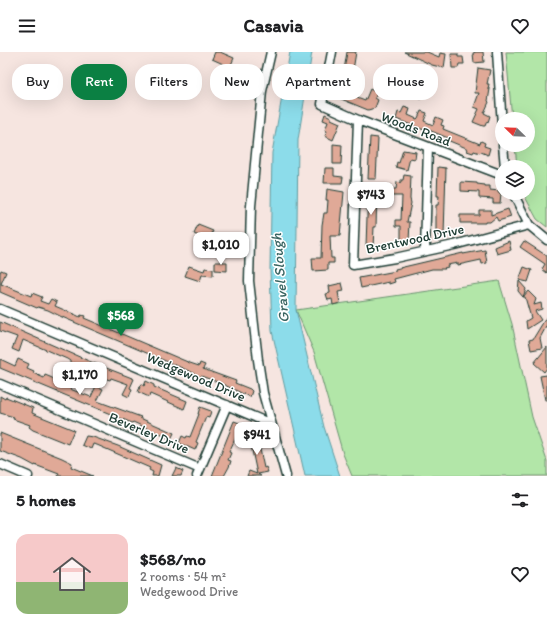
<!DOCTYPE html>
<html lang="en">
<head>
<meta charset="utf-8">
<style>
	:root { --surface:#fff; --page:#f6f6f6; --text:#202124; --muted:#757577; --line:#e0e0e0; --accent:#0b8043 }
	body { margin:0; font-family:Itim,sans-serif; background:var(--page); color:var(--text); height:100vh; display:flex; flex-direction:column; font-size:15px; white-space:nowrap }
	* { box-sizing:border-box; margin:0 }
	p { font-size:13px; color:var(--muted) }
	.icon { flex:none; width:22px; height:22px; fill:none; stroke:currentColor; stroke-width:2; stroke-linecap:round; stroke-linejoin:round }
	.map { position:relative; height:424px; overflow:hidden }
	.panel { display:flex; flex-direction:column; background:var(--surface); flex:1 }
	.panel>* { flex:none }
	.hud { position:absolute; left:12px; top:12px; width:523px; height:36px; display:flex; gap:8px }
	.needle { width:26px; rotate:293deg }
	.buttons { position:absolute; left:495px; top:60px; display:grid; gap:8px }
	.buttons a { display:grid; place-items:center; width:40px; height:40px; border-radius:50%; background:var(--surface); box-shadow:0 4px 16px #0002; font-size:20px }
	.price { position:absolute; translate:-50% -34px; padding:0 9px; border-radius:8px; background:#fff; color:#222; font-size:13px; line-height:26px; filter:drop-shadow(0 1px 2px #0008) }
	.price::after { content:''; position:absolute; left:50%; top:24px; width:12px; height:9px; margin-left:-6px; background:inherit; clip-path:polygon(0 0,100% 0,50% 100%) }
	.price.current { background:var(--accent); color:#fff }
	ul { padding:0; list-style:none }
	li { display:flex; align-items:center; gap:12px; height:100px; padding:0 16px }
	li+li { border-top:1px solid var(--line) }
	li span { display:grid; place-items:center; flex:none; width:112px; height:80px; border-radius:12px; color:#555 }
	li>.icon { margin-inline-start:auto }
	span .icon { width:48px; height:48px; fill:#fffc; stroke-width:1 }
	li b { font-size:17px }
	h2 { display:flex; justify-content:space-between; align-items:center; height:48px; padding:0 16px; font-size:17px }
	.tag { padding:0 14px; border-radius:16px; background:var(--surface); box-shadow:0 4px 16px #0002; font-size:14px; line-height:36px }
	.tag.current { background:var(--accent); color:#fff }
	header { display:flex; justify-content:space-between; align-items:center; height:52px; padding:0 16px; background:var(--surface); font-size:18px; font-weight:700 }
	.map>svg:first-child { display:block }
	.green { fill:#b2e6a8; stroke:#68926e }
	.water { fill:#8cdcea; stroke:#609ca1 }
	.building { fill:#e0a997; stroke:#1f3d34 }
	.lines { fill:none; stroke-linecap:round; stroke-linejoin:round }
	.minor-casing { stroke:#1f3d34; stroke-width:11 }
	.minor { stroke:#fff; stroke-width:8 }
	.labels { text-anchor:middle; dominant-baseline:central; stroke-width:3; stroke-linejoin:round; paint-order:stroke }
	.street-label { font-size:14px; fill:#1f3d34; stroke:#fff }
	.water-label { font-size:15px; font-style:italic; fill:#3a6562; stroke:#fff }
</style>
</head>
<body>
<header><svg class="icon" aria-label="menu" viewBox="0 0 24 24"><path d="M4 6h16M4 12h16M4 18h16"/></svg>Casavia<svg class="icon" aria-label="heart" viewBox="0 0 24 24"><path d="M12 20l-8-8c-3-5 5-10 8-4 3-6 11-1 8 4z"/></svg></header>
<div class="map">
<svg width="547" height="424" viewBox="0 0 547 424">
	<rect width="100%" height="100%" fill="#f6e5e0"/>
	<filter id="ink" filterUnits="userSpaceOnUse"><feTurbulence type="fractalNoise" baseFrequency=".025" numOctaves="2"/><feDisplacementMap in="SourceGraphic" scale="8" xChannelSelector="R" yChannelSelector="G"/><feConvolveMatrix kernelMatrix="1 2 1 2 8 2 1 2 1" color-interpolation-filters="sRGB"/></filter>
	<g filter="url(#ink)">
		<path class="green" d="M506 0H547V175L537 167 523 141H528V115H517L515 93H528V67H512Z
			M499 229 512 272 532 365 547 409V424H352L343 402 314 300 296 258Z"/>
		<path class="water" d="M290 0H312L298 88 296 258 324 375 340 424H305L272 279 270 217 272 101Z"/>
		<path class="building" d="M215 0H220L234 6 230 15 212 7Z
			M347 0H356L353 18 359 19 354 41 358 43 357 46 365 49 370 37 377 41 375 46 378 48 375 56 368 58 334 44 341 30 339 29 341 23 343 24Z
			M404 0H427L439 5 440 1 446 2 444 16 432 13Z
			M476 0H483L484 10 474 11 473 1Z
			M451 2H458V5H463L464 12H459L458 16H452Z
			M478 16 490 18 487 32H489L488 37H490L488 49 489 50 484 61 490 64 488 70 487 69 485 74H483L473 70 479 57 474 55 479 41H475Z
			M230 17 242 22 236 39 225 34 229 25 227 24Z
			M418 35 423 36 421 47 415 45Z
			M404 55 410 57 408 63 417 67 418 66 421 59 427 61 424 69 433 73 436 65 443 68 441 73 444 74 443 77 480 92 481 89 485 91 484 94 490 96 488 103 481 100 480 101 474 99 473 101 467 99 468 97 464 95 447 88 448 86 424 76V78L396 67 398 60 401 61Z
			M325 62 331 65V67L340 71 333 88 325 84 327 79 325 78 328 70 323 68Z
			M370 85 378 86 376 127H368Z
			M333 92 342 93 341 112H333Z
			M403 98 416 100 415 107 410 106 407 118 396 115 397 110 399 111Z
			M438 115 446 116 444 183H436V153H438L439 144H437Z
			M325 116H334V124L343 125 342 131H324Z
			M404 123 411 124 410 147 411 151 407 170H410L409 189H401V174H396V168H401L402 144H390V137H396L397 130 401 131V128H403Z
			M461 130 477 131V132L485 133V134H490V138L499 139V141H501L500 151H493V147L479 146V140L461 139Z
			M368 136H377L376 175H374L373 195 366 194Z
			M327 137 344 140 340 184H330L331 206H334V211H328V218L313 219 312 206H321L322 173 324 161H327L328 148H326Z
			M508 157 511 165 498 169 496 165 490 170H485V171H460V163H479V158H491V163Z
			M198 173 213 179 209 188 194 182Z
			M509 189 511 198 497 202 495 195Z
			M524 189 547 204V221L542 217 545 212 520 195Z
			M485 198 487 211 482 212 481 208 458 213V211L447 213 448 215 444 216 445 217H432L394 227 395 230 389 232V230L361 236 359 226 396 219 395 217 463 201V202Z
			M215 210H227V219L215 218Z
			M189 214 204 219 205 216 213 217V224L202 223 200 229 185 224Z
			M524 215 532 218 528 230 519 228Z
			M1 218 6 220 1 232 31 244 32 241 42 245 40 249 48 252 51 247 57 250 55 254 76 263 80 265 81 263 85 264 84 266 190 311 199 314 200 311 205 313 203 317 236 329 235 331 250 337 252 339 250 345 220 331 201 324 200 325 195 323 196 322 62 265 48 258 38 255 37 256 0 240V221Z
			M519 229 526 237 523 245 528 239 536 247 534 253 541 251 542 257 535 259 541 268 527 277 526 269 531 266 525 245H523L518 239Z
			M342 231 344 239 338 240 340 251 333 253 332 247 328 248 326 242 330 241 329 234Z
			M547 264V273L540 286 542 296 531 298 529 288 533 287Z
			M0 270 91 310 132 326 134 327 130 336 132 337 129 345 123 342 128 332 111 326 110 328 104 326 105 324 94 319 93 321 88 319 89 317 86 315 74 311V312L70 311V309L67 307 23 288 19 300 12 297 17 285 0 279Z
			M547 295V316L544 320 534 311Z
			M0 307 15 314 18 307 29 312 27 316 34 319 33 321 44 326 45 323 50 325 54 327 53 330 60 333 63 328 72 332 70 337 91 345 96 334 103 337 97 349 141 365 140 366 174 381 171 387 133 370 132 371 0 316Z
			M547 323V348H545L540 324Z
			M146 329 154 333V335L187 349 184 357 150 342 149 345 138 340 141 332 144 334Z
			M0 344 5 347 6 345 33 356 32 361 74 378 68 392 33 378 29 375 30 373 13 367 14 365 0 361Z
			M200 355 211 359 209 366 206 365 196 390 198 391 195 398 179 391 182 384 186 386 187 384 190 385 199 362H198Z
			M234 369 242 372 229 400 231 401 228 408 231 409 229 415 224 424H212Z
			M253 380 254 383 259 382 260 387 258 388 264 416 266 415 268 420 258 422 261 424H247L249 419 257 422 249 384H250L249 381Z
			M0 381 62 406 72 411 71 415 93 424H58L59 422 35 413V414L22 407 3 400 0 399Z
			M86 384 93 385 118 394 161 413 158 424H152L153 420 149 418 150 416 97 393 93 392 91 397 82 393Z
			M176 416 183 419 181 424H172Z"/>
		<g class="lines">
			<defs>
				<path id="minor" d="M271 0 262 39 251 154 249 229 258 308 263 341 286 424
					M332 0 322 52 358 68 502 123
					M497 0 502 73
					M358 68 353 213 395 206 454 193 529 173
					M503 93 505 115
					M513 141 529 173 547 188
					M425 199 428 95
					M0 257 271 372
					M0 332 200 417
					M0 412 28 424
					M197 424 227 353"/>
			</defs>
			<use href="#minor" class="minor-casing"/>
			<use href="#minor" class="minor"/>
		</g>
	</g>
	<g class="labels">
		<g class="street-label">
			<text transform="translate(416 77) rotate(21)">Woods Road</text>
			<text transform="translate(415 187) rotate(-12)">Brentwood Drive</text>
			<text transform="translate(196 325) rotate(23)">Wedgewood Drive</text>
			<text transform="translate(149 381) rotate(23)">Beverley Drive</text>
		</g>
		<g class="water-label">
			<text transform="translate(280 226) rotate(-95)">Gravel Slough</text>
		</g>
	</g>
</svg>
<div class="buttons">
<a><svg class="needle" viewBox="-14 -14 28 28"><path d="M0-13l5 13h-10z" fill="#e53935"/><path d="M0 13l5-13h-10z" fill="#757577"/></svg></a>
<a><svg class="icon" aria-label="layers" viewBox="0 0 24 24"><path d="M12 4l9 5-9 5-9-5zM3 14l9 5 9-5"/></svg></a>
</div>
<b class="price" style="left:371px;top:164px">$743</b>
<b class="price" style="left:221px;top:214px">$1,010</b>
<b class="price current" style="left:121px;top:285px">$568</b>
<b class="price" style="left:80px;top:344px">$1,170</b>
<b class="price" style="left:257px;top:404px">$941</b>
<div class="hud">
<a class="tag">Buy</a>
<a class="tag current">Rent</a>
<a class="tag">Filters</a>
<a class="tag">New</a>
<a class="tag">Apartment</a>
<a class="tag">House</a>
</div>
</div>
<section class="panel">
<h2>5 homes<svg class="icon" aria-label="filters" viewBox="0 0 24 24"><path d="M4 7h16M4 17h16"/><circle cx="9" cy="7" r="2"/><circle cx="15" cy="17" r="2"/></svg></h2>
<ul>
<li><span style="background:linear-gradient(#f6c9c9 60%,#8fb573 0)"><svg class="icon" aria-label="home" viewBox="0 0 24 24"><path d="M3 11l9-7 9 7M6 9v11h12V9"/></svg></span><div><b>$568/mo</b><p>2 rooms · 54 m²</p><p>Wedgewood Drive</p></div><svg class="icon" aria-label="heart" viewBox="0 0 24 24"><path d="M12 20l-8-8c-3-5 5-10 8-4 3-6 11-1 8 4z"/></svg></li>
</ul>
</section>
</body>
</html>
